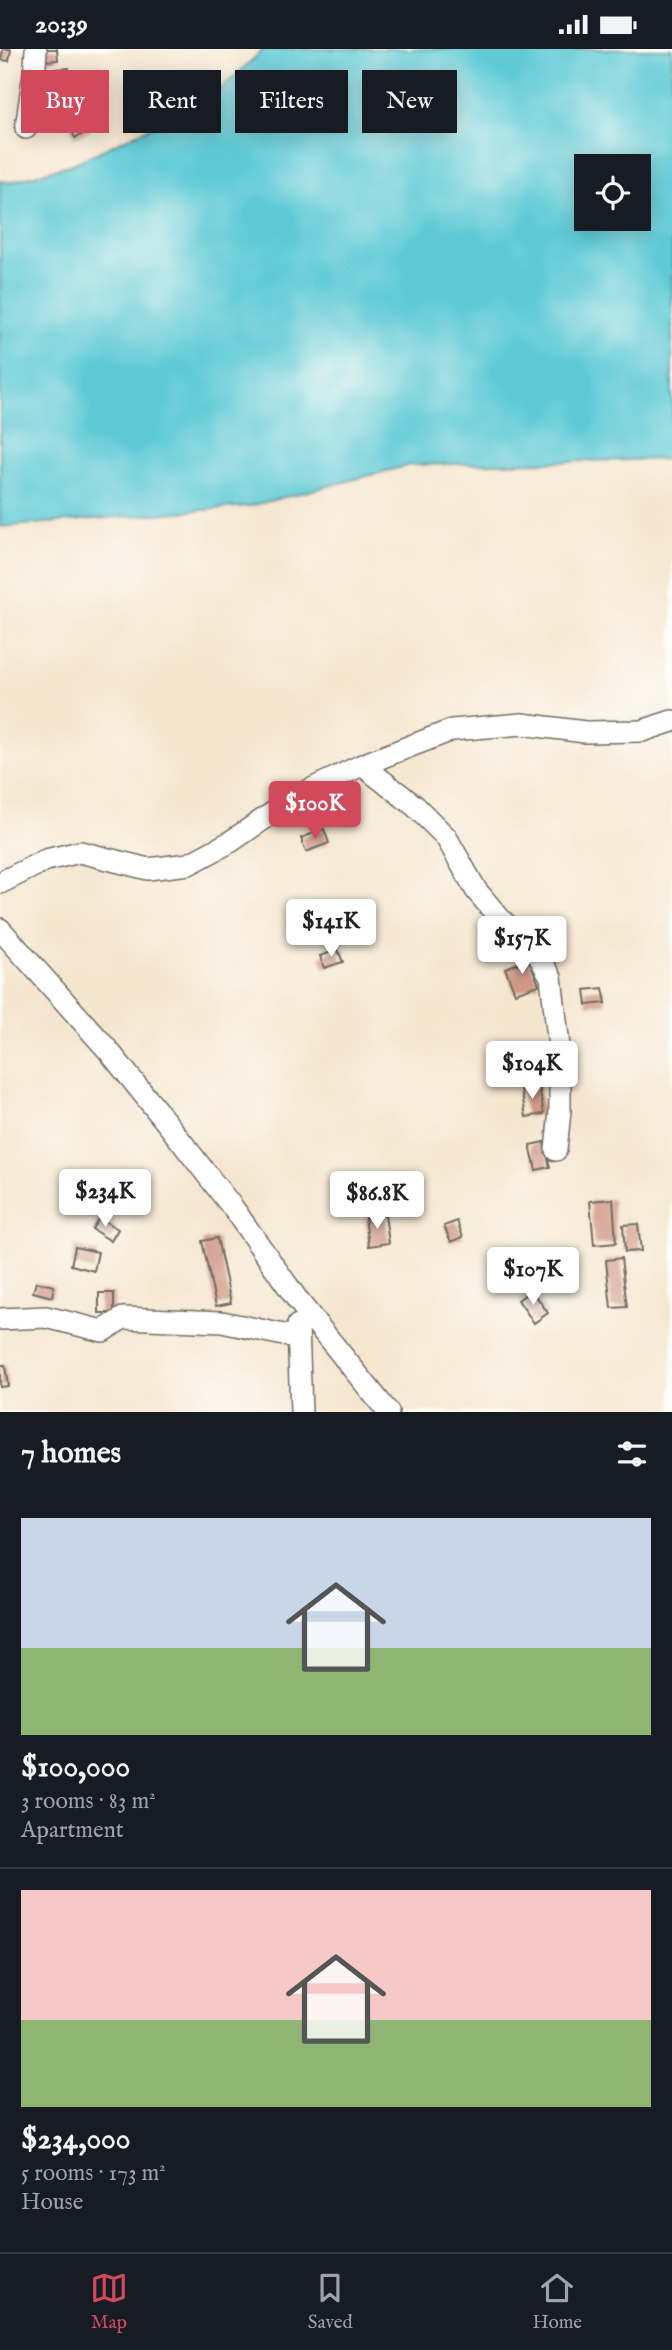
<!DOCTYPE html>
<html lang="en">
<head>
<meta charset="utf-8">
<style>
	:root { --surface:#171b24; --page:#242831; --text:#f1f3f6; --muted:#9ea1a6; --line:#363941; --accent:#d1495b }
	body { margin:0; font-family:"IM FELL English",serif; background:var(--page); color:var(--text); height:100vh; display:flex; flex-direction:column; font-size:26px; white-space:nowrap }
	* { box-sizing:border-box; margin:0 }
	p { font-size:23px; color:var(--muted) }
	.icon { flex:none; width:38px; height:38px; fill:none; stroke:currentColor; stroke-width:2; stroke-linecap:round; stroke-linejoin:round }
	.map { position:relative; height:1363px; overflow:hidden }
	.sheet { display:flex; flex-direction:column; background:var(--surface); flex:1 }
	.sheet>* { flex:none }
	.guide { position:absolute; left:21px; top:21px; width:630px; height:63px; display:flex; gap:14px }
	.fabs { position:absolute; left:574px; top:105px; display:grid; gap:14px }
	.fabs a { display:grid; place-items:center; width:77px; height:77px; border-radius:0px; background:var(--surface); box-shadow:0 4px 18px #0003; font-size:35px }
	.price { position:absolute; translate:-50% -60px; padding:0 16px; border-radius:7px; background:#fff; color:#222; font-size:23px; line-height:46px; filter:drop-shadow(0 2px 4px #0008) }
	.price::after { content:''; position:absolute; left:50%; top:42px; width:21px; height:16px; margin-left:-10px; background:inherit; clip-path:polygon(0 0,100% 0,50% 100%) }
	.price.selected { background:var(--accent); color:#fff }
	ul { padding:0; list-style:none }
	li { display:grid; align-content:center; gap:14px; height:371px; padding:0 21px }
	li+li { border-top:2px solid var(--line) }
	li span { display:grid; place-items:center; height:217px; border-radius:0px; color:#555 }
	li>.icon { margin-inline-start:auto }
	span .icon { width:126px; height:126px; fill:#fffc; stroke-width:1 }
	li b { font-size:30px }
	h2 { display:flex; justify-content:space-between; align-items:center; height:84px; padding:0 21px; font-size:30px }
	.tag { padding:0 24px; border-radius:0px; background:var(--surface); box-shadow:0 4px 18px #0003; font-size:24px; line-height:63px }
	.tag.selected { background:var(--accent); color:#fff }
	.status { display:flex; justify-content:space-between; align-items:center; height:49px; padding:0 35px; background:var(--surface); direction:ltr }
	.status svg { height:19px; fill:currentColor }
	.tabs { display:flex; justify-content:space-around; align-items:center; height:98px; border-top:2px solid var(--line); background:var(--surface); font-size:19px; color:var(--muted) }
	.tabs a { display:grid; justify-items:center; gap:4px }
	.tabs .selected { color:var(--accent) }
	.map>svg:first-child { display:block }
	.water { fill:#5ecad6; stroke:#447a80; stroke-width:2; fill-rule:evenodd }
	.building { fill:#d09986 }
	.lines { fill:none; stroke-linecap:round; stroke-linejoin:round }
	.minor-casing { stroke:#726c64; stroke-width:24 }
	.minor { stroke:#fff; stroke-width:21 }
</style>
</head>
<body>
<div class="status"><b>20:39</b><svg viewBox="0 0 49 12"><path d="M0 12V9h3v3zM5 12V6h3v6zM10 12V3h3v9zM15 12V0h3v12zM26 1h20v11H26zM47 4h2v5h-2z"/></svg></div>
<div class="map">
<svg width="672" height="1363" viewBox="0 0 672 1363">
	<rect width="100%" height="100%" fill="#fdfcf7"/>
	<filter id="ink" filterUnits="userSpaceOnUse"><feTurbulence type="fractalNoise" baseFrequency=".0143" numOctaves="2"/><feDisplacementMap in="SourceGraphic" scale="14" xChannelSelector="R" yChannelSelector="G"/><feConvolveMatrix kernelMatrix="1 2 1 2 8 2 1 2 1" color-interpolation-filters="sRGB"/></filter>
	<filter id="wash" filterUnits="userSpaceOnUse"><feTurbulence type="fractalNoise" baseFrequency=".00686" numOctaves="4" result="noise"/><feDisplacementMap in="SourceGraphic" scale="28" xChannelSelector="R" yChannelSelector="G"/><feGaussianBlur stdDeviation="1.57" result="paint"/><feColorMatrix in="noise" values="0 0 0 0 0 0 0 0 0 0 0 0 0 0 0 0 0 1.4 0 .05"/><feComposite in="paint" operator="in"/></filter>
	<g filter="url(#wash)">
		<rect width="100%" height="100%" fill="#f5e6cf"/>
		<path class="water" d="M264 0H672V410L410 416 250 457 0 478V132L10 133 73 115 210 50ZM586 117H639V170H586Z"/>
		<g id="blocks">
			<path class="building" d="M3 0H11L9 12 1 11Z
				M43 0H57L58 11 44 12Z
				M69 19 70 37 57 38 55 20Z
				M80 60 90 82 75 89 65 67Z
				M324 780 329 794 306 803 301 789Z
				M338 901 343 913 324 919 320 907Z
				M529 910 539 936 515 944 505 919Z
				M603 939 606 954 587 956 585 941Z
				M539 1037 544 1065 526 1068 521 1039Z
				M544 1093 550 1118 536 1121 530 1096Z
				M613 1150 616 1194 594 1196 590 1152Z
				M385 1166 389 1194 369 1197 365 1169Z
				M99 1169 118 1180 111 1192 92 1180Z
				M457 1172 463 1188 451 1193 444 1177Z
				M638 1175 641 1202 625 1203 623 1176Z
				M217 1189 231 1254 216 1257 202 1192Z
				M75 1198 98 1203 94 1222 71 1216Z
				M621 1209 627 1258 611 1259 606 1211Z
				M36 1233 54 1237 52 1248 33 1243Z
				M532 1241 548 1264 534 1274 518 1251Z
				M99 1244H114V1264H99Z
				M0 1316H5L8 1337 0 1338Z"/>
		</g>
	</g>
	<g filter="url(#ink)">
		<use href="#blocks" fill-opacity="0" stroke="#726c64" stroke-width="2"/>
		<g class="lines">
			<defs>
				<path id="minor" d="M26 79 35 17 36 0
					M362 716 415 757 446 788 476 841 501 871 534 899 551 928 560 1006V1062L556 1101
					M0 834 46 811 80 803 148 820 189 815 230 793 299 746 362 716 452 681 522 675 585 683 642 682 672 672
					M0 880 108 1001 170 1078 233 1159 299 1253 388 1363
					M0 1270 46 1268 103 1282 123 1269 222 1273 298 1289
					M298 1276 301 1363"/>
			</defs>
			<use href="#minor" class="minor-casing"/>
			<use href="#minor" class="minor"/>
		</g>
	</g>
</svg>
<div class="fabs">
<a><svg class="icon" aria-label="locate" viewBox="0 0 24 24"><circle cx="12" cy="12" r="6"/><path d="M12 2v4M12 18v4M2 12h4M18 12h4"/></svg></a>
</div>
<b class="price selected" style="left:315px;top:792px">$100K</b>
<b class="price" style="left:331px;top:910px">$141K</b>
<b class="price" style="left:522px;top:927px">$157K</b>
<b class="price" style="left:532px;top:1052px">$104K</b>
<b class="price" style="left:105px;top:1180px">$234K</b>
<b class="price" style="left:377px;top:1182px">$86.8K</b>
<b class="price" style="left:533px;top:1258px">$107K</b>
<div class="guide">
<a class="tag selected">Buy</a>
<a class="tag">Rent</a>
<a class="tag">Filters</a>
<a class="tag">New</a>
</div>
</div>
<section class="sheet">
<h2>7 homes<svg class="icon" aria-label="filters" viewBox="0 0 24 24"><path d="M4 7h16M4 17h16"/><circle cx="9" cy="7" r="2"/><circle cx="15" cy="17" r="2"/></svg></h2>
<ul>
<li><span style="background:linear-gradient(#c9d6e8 60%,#8fb573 0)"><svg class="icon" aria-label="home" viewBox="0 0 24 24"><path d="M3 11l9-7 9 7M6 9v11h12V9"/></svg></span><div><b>$100,000</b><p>3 rooms · 83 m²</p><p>Apartment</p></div></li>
<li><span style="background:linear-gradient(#f6c9c9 60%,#8fb573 0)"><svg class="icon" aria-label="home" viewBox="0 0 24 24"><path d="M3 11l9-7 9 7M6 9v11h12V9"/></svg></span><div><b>$234,000</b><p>5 rooms · 173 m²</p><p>House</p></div></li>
</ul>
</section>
<nav class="tabs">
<a class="selected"><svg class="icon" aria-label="map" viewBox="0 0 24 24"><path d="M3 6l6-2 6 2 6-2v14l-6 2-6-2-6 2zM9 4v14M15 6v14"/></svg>Map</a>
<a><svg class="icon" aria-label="saved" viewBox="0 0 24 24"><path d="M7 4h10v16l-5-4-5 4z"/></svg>Saved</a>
<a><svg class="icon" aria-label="home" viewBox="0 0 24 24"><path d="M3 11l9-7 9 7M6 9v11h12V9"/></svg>Home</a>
</nav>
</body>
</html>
